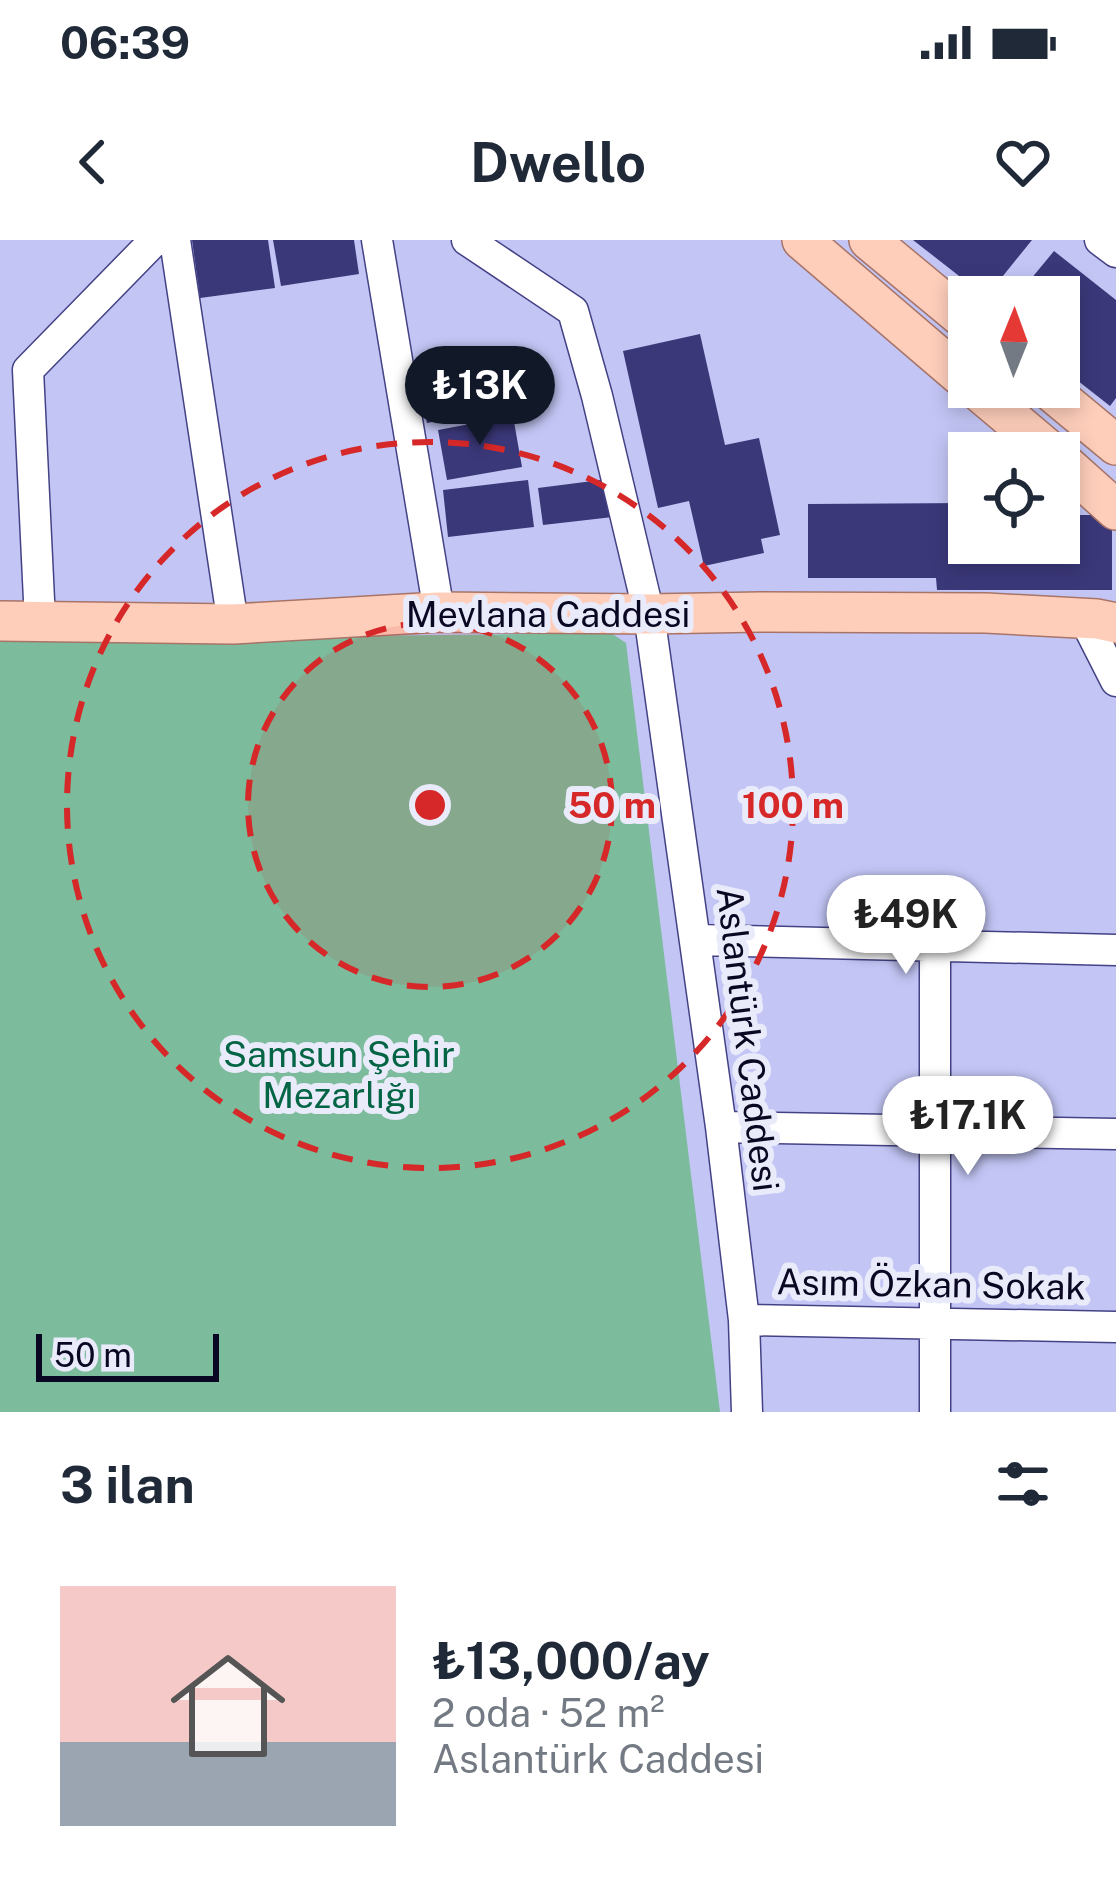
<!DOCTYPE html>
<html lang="tr">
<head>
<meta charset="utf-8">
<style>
	:root { --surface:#fff; --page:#f2f2f3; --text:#1f2937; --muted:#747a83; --line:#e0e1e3; --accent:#111827 }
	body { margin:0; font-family:"Public Sans",sans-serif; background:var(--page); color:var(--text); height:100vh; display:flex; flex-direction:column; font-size:45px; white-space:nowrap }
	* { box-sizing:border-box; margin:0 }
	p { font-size:39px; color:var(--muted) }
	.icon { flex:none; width:66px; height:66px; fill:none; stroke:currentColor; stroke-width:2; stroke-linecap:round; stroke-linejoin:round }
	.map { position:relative; height:1172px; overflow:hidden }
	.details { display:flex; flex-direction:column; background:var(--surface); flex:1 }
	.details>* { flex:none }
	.needle { width:78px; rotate:1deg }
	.controls { position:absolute; left:948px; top:36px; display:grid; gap:24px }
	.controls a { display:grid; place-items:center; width:132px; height:132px; border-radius:0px; background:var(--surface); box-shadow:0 6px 18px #0003; font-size:60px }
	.scale { position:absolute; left:36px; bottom:30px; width:183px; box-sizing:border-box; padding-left:12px; border:6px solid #090721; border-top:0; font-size:33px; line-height:42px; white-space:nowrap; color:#090721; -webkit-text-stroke:9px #e9eafa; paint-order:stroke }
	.price { position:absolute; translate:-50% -102px; padding:0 27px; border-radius:42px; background:#fff; color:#222; font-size:39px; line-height:78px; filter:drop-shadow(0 3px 6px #0008) }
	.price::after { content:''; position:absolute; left:50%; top:72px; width:36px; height:27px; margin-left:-18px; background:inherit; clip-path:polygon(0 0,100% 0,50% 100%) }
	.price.current { background:var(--accent); color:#fff }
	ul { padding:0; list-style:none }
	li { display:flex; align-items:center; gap:36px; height:300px; padding:0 60px }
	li+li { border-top:3px solid var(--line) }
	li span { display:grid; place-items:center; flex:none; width:336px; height:240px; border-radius:0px; color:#555 }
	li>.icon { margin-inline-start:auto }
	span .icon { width:144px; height:144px; fill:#fffc; stroke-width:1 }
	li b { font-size:51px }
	h2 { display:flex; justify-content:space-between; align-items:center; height:144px; padding:0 60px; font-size:51px }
	.status { display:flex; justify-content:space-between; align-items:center; height:84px; padding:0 60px; background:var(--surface); direction:ltr }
	.status svg { height:33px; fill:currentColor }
	header { display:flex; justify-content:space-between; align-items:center; height:156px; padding:0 60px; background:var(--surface); font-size:54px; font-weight:700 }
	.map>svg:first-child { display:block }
	.green { fill:#7cbb9c }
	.building { fill:#3b387a }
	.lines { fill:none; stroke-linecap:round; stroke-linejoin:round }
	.minor-casing { stroke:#444285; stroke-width:33 }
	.major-casing { stroke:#a87468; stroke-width:42 }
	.minor { stroke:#fff; stroke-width:30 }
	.major { stroke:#fecebb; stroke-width:39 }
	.ring { fill:none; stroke:#d62828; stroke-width:6; stroke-dasharray:21 15 }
	.labels { text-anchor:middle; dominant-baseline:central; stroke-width:12; stroke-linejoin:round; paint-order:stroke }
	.street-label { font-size:36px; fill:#090721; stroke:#e9eafa }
	.park-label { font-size:36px; fill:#036544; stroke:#e9eafa }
	.centre { fill:#d62828; stroke:#e9eafa; stroke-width:6 }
	.ring-label { font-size:36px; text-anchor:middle; font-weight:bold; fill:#d62828; stroke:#e9eafa; stroke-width:12; stroke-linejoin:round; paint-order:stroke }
</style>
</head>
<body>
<div class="status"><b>06:39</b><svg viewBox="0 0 49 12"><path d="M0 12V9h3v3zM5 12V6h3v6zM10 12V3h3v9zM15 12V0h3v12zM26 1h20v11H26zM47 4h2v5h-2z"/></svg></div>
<header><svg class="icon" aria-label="back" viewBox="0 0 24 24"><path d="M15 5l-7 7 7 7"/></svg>Dwello<svg class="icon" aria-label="heart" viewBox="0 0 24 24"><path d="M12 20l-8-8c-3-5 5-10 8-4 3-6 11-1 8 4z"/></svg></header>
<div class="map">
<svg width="1116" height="1172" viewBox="0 0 1116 1172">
	<rect width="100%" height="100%" fill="#c3c6f5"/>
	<path class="green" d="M611 393 626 403 720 1172H0V400Z"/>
	<path class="building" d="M192 0H268L275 48 200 58Z
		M273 0H354L359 34 281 46Z
		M913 0H1032L986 57Z
		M1054 11 1116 60V158L1110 166 1059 126V57H1016Z
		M700 94 725 205 759 198 780 295 761 299 764 313 704 326 689 261 658 268 623 111Z
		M498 114 510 166 427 183 416 131Z
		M513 176 522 227 447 240 438 190Z
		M616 238 613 277 543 285 538 248Z
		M528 240 534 287 448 297 443 250Z
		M969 263V303H1059V275H1112V350H937L936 338H808V264Z"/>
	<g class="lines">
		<defs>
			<path id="minor" d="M175 0 233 384
				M377 0 439 372
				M467 0 573 71 597 156 649 374 721 887 744 1080 747 1172
				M1100 0 1116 12
				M1084 378 1116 441
				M40 381 28 130 155 0
				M697 700 1116 710
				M935 704V1172
				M721 887 1116 894
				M744 1080 1116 1087"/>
			<path id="major" d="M802 0 969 143
				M869 0 969 83
				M974 147 1052 213
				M1046 147 1116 205
				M1059 219 1116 270
				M0 381 233 384 439 372 649 374 761 372 986 373 1097 379 1116 383"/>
		</defs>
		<use href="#minor" class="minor-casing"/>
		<use href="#major" class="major-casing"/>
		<use href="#minor" class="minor"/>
		<use href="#major" class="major"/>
	</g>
	<circle cx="430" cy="565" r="182" fill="#d62828" fill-opacity=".12"/>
	<g class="ring">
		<circle cx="430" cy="565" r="182"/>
		<circle cx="430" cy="565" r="363"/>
	</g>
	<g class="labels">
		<g class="street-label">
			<text x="548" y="374">Mevlana Caddesi</text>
			<text transform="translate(748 799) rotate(83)">Aslantürk Caddesi</text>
			<text transform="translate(931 1044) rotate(1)">Asım Özkan Sokak</text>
		</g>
		<g class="park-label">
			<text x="339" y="814">Samsun Şehir<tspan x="339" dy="41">Mezarlığı</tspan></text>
		</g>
	</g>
	<circle cx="430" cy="565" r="18" class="centre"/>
	<g class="ring-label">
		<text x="612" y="578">50 m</text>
		<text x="793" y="578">100 m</text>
	</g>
</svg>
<div class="controls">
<a><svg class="needle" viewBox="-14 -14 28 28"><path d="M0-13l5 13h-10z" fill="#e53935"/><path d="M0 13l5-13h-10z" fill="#747a83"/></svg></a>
<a><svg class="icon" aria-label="locate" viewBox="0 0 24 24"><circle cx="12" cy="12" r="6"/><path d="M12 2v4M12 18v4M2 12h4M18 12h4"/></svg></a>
</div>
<div class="scale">50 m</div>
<b class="price current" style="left:480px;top:208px">₺13K</b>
<b class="price" style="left:906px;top:737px">₺49K</b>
<b class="price" style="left:968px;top:938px">₺17.1K</b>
</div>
<section class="details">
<h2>3 ilan<svg class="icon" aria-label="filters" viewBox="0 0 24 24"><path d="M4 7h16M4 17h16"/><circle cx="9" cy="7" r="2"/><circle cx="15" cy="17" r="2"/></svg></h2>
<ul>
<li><span style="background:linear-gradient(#f6c9c9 65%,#9aa5b1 0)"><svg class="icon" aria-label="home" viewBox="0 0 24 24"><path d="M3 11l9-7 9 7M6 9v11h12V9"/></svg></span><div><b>₺13,000/ay</b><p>2 oda · 52 m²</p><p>Aslantürk Caddesi</p></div></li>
</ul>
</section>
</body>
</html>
